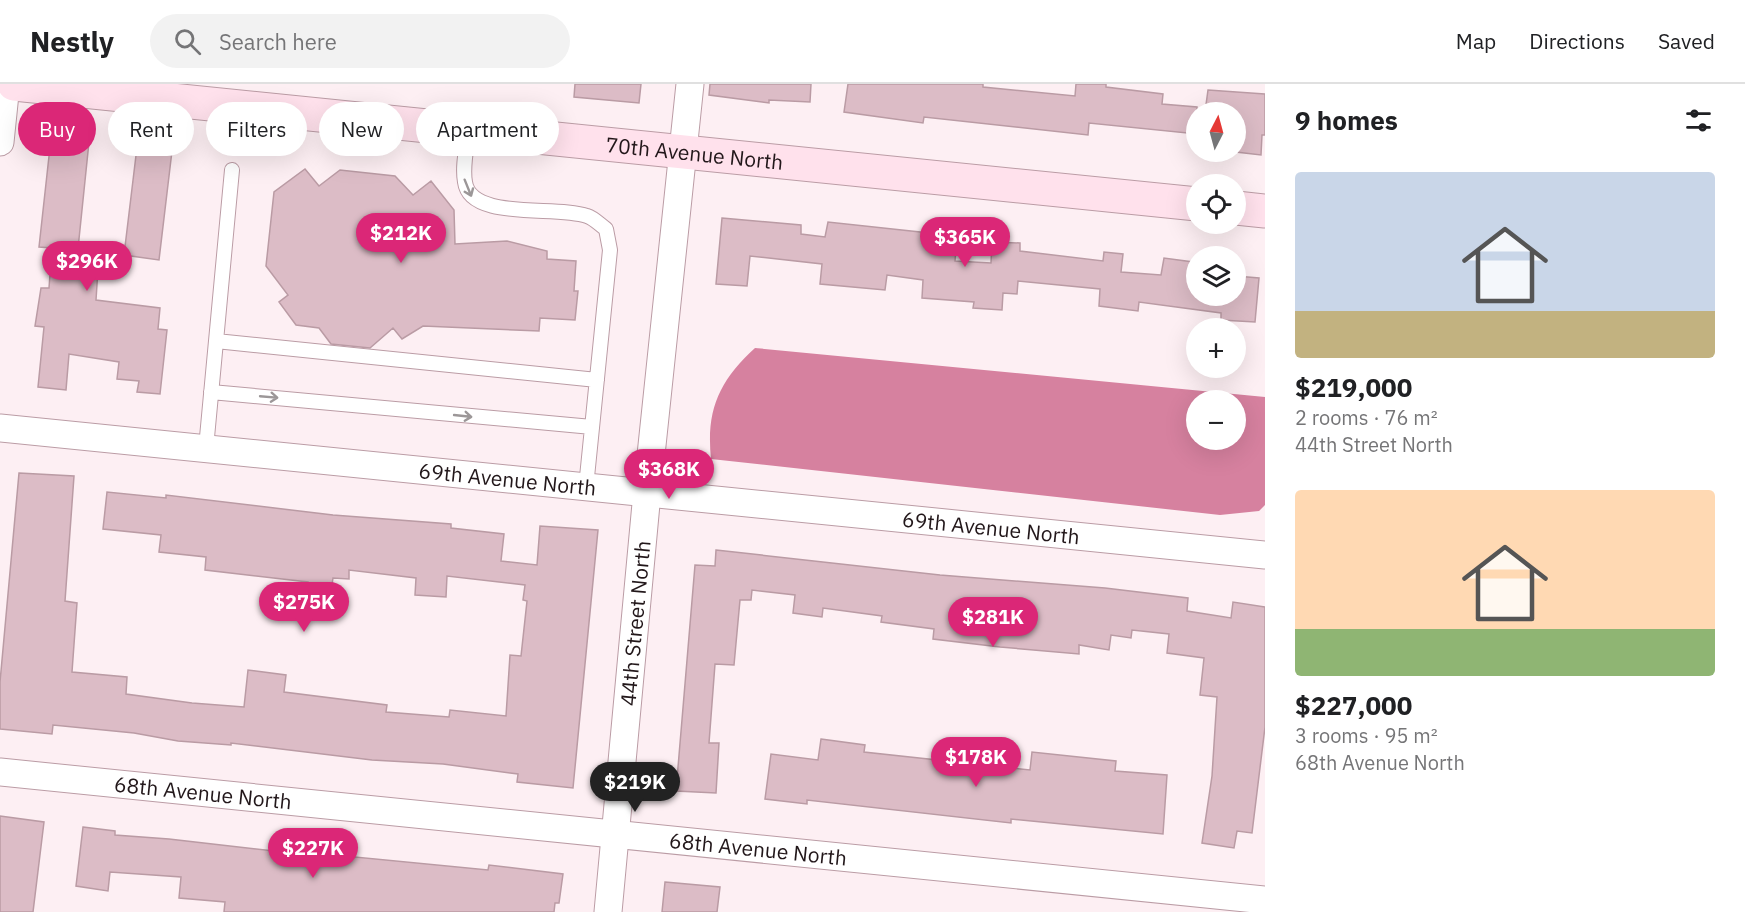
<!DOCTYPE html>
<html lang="en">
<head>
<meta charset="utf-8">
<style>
	:root { --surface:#fff; --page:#f2f2f2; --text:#202124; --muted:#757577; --line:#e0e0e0; --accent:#db2777 }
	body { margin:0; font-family:"IBM Plex Sans",sans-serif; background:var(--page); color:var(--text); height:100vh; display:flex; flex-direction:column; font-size:22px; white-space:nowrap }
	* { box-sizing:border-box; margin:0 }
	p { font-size:20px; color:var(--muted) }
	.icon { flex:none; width:33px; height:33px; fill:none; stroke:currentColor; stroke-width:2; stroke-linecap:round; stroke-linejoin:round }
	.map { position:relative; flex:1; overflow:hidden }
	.sheet { display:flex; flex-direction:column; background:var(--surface); width:480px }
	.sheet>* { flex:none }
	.guide { position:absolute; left:18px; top:18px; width:570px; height:54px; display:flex; gap:12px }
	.needle { width:39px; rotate:6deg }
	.controls { position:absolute; left:1186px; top:18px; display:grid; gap:12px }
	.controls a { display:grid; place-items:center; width:60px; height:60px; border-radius:50%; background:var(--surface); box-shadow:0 6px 24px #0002; font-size:30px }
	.price { position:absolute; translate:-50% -51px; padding:0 14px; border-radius:21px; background:var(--accent); color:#fff; font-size:20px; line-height:39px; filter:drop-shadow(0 2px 3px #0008) }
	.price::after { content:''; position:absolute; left:50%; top:36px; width:18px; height:14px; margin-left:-9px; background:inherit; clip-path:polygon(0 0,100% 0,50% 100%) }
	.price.active { background:#222; color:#fff }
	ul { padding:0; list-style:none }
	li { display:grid; align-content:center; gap:12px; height:318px; padding:0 30px }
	li span { display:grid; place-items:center; height:186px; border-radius:6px; color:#555 }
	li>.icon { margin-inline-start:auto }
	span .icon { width:108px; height:108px; fill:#fffc; stroke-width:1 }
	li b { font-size:26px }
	h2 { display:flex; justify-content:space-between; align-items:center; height:72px; padding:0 30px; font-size:26px }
	.tag { padding:0 21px; border-radius:27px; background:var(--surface); box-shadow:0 6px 24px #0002; font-size:21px; line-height:54px }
	.tag.active { background:var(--accent); color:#fff }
	header { display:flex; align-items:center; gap:36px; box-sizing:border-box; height:84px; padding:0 30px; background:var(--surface); border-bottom:2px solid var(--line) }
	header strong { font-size:28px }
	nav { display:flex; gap:33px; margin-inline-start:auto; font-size:21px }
	.search { width:420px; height:54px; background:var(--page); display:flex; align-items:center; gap:15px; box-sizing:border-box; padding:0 21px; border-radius:33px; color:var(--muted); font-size:22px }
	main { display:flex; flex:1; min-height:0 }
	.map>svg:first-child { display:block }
	.water { fill:#d6819f; fill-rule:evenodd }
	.building { fill:#dcbcc6; stroke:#ba9ba4; stroke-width:1.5 }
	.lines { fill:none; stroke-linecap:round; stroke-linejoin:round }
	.lane-casing { stroke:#bb9ca5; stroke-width:16 }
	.street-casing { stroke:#bb9ca5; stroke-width:29 }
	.secondary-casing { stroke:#bb9ca5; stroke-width:35 }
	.lane { stroke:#fff; stroke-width:14 }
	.street { stroke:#fff; stroke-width:27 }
	.secondary { stroke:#ffe1ec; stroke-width:33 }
	.oneway { stroke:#9c9798 }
	.labels { text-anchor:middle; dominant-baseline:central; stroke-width:4.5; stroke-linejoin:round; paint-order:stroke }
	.street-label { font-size:21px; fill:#22171a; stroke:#fdeff3 }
</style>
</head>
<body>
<header>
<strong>Nestly</strong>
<div class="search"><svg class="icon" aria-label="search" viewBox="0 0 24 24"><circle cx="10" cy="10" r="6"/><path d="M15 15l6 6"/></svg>Search here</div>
<nav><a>Map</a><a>Directions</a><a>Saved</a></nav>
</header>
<main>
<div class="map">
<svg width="1265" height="828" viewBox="0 0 1265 828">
	<rect width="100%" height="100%" fill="#fdeff3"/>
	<path class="water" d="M755 264 1265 313V421L1259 427 1220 431 711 375C706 326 719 297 755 264ZM1197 316H1236V356H1197Z"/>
	<path class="building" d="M575 0H641L639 19 574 13Z
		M710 0H811L810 18 769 16V19L709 11Z
		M848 0H983V3L1075 12 1076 0H1106V3L1163 10 1162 20 1197 23V50L1089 39 1088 51 924 33 923 39 880 33 844 28Z
		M1208 6 1265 10V51H1262L1261 71 1236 68V28H1205Z
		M51 54 89 58 76 184 98 185 96 216 160 224 158 245 167 246 160 310 137 308 139 297 117 295 119 278 69 270 66 306 38 303 44 243 35 242 41 204H49L52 164 39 163Z
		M137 63 172 67 159 176 124 171Z
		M305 85 319 102 340 86 395 92 413 111 431 97 454 126 455 160 507 157 547 167V175L576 177 574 207H578L575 236 540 234 539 247 423 242 402 255 393 244 370 264 331 260 319 244 296 241 279 218 288 211 266 182 274 108Z
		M722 134 801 141V150L825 153 828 138 957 152 955 177 991 179 992 158 1020 159V167L1103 177 1104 168 1123 170 1121 188 1161 191 1164 174 1193 178 1191 194H1197V212H1236V192L1259 194 1255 238 1221 236V229L1139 218 1138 227 1099 222 1100 205 1018 197 1017 210 1003 209 1002 226 973 224 974 218 922 214 923 196 887 191 885 206 820 200 822 180 750 172 747 202 716 200Z
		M19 389 74 392 65 517 77 519 72 588 127 593 126 610 192 619 244 623 248 586 286 591 284 608 387 621 386 628 449 633 450 626 506 632 510 571 521 572 527 517 523 516 525 501 447 492 446 513 415 511 416 494 349 486V495L333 494 331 507 308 506V498L205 486 206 473 159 468 161 451 103 445 107 408 166 414V411L333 431 451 440V444L504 450 501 477 537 481 540 442 598 446 573 704 517 698 518 690 443 680 372 676 231 659V661L178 657 134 649 53 641 52 650 0 645V598Z
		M716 466 940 491 1105 504 1188 514 1187 527 1231 534 1233 518 1265 523V643L1252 749 1237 747 1234 764 1202 759 1212 692 1217 613 1200 611 1204 574 1167 569 1169 550 1132 546 1131 554 1111 551 1109 566 1079 561V570L1000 563 933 555 934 545 881 538 882 532 823 524 822 533 793 529 795 511 752 506 751 516H740L734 581 715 580 709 659H719L716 709 676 707 695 481 715 482Z
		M821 655 865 661 864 668 1030 686 1032 668 1116 677 1115 687 1167 691 1163 750 1011 735V739L807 716V720L765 715 771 670 818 676Z
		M0 732 44 738 33 828H0Z
		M83 743 115 747V751L169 755 345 775V772L488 786 489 781 563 790 559 819H555L554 828H224L225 818 179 814 181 793 110 788 108 807 76 802Z
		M665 798 720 803 717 828H662Z"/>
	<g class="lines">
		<defs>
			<path id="lane" d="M469 46C467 63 462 81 465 98 470 137 557 121 587 132 594 134 600 141 606 145L610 166 586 403
				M216 257 597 296
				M211 308 592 343
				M206 364 232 86"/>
			<g id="street">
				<path d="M0 58 6 0"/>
				<path id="s1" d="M0 344 1265 471"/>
				<path id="s2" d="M0 688 1265 816"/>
				<path id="s3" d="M608 828 647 409 690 0"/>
			</g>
			<g id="secondary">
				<path id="s4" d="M14 0 1197 120"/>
				<path d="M1236 124 1265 127"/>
			</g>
		</defs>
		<use href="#lane" class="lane-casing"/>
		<use href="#street" class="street-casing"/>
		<use href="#secondary" class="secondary-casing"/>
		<use href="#lane" class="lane"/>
		<use href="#street" class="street"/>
		<use href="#secondary" class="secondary"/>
	</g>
	<defs><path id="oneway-shaft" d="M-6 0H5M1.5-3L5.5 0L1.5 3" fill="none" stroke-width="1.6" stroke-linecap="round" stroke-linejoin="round" transform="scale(1.5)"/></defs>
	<g class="oneway">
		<use href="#oneway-shaft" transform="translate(468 104) rotate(68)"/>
		<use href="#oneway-shaft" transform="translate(269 313) rotate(5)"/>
		<use href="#oneway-shaft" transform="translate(463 332) rotate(6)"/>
	</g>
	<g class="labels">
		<g class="street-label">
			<text stroke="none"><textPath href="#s4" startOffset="684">70th Avenue North</textPath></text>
			<text stroke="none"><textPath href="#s1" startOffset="510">69th Avenue North</textPath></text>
			<text stroke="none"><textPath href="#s1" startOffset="996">69th Avenue North</textPath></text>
			<text stroke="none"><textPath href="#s3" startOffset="290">44th Street North</textPath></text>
			<text stroke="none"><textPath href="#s2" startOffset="204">68th Avenue North</textPath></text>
			<text stroke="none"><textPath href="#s2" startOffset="762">68th Avenue North</textPath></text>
		</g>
	</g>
</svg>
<div class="controls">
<a><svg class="needle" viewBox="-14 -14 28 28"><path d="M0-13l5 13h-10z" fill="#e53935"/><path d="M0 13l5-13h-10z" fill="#757577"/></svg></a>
<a><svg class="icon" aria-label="locate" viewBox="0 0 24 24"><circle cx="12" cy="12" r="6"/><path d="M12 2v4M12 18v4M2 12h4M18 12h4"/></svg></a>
<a><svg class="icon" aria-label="layers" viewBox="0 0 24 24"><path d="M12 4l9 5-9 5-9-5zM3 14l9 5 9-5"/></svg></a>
<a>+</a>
<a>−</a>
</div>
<b class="price" style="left:401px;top:180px">$212K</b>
<b class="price" style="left:965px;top:184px">$365K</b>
<b class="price" style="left:87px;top:208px">$296K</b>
<b class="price" style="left:669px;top:416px">$368K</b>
<b class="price" style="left:304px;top:549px">$275K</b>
<b class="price" style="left:993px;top:564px">$281K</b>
<b class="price" style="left:976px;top:704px">$178K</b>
<b class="price active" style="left:635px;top:729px">$219K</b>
<b class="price" style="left:313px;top:795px">$227K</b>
<div class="guide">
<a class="tag active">Buy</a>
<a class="tag">Rent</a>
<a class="tag">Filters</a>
<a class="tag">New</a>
<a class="tag">Apartment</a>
</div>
</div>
<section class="sheet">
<h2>9 homes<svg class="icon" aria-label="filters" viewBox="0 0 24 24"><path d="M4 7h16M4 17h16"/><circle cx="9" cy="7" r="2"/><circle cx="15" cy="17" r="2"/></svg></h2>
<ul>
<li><span style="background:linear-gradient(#c9d6e8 75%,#c2b280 0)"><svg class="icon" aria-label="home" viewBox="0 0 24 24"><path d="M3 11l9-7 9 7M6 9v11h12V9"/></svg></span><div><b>$219,000</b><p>2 rooms · 76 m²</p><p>44th Street North</p></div></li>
<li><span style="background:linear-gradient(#ffd9b3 75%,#8fb573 0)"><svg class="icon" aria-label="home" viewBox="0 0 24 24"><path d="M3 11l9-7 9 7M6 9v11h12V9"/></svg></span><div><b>$227,000</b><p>3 rooms · 95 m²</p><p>68th Avenue North</p></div></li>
</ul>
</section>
</main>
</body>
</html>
